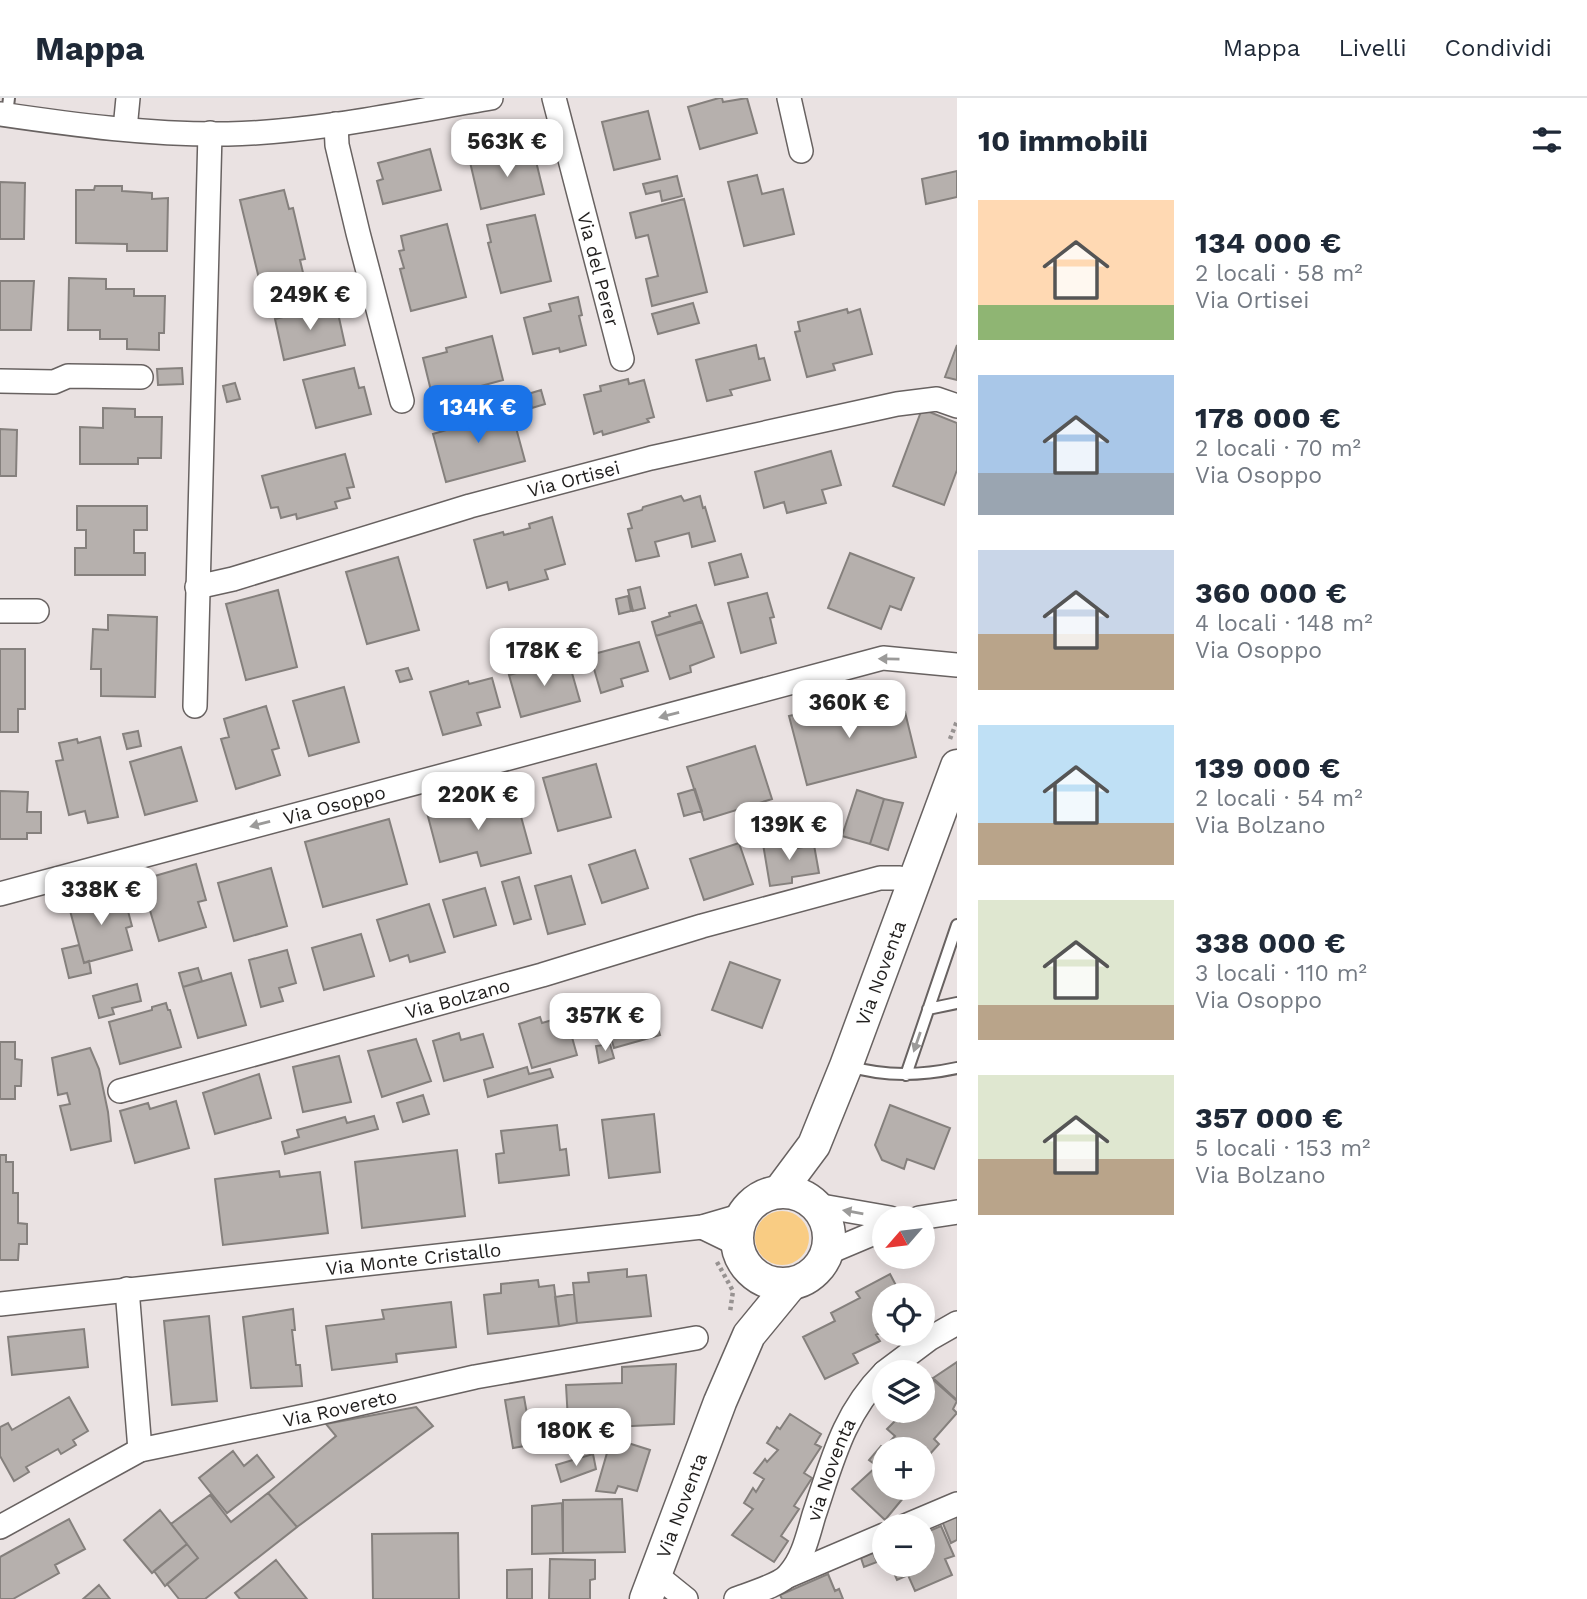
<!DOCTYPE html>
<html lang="it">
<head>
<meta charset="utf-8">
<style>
	:root { --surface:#fff; --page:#f6f6f7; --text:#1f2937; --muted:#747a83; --line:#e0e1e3; --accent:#1a73e8 }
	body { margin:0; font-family:"Work Sans",sans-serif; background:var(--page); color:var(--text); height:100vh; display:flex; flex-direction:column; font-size:26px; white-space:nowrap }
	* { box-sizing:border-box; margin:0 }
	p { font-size:23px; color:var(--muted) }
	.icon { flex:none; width:38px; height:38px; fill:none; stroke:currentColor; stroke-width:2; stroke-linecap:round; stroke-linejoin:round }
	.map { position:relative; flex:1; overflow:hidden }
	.details { display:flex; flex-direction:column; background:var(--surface); width:630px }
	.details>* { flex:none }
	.needle { width:46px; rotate:242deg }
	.buttons { position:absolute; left:872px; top:1108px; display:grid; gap:14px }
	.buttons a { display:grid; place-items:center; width:63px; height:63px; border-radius:50%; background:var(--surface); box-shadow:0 4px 18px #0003; font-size:35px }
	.price { position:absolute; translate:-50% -60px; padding:0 16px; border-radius:14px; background:#fff; color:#222; font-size:23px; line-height:46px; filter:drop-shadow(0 2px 4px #0008) }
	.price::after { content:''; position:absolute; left:50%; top:42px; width:21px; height:16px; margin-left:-10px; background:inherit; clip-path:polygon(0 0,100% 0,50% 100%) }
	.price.active { background:var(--accent); color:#fff }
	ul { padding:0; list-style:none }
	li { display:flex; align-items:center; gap:21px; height:175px; padding:0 21px }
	li span { display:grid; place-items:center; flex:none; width:196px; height:140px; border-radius:0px; color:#555 }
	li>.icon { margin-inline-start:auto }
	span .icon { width:84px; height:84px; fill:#fffc; stroke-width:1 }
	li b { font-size:30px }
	h2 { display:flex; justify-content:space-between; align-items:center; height:84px; padding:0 21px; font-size:30px }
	header { display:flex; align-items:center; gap:42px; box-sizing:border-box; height:98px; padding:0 35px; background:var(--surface); border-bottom:2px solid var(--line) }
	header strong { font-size:33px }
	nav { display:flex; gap:38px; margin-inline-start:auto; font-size:24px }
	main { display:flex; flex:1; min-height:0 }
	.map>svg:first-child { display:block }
	.green { fill:#f9cc83 }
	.building { fill:#b6b0ad; stroke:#85807d; stroke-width:2 }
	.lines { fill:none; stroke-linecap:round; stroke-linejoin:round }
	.lane-casing { stroke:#686261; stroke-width:14 }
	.street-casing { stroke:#686261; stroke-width:26 }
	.secondary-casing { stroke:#686261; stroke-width:35 }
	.path { stroke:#979291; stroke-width:4.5; stroke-dasharray:3.5 3.5; stroke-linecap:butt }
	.lane { stroke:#fff; stroke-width:10 }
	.street { stroke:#fff; stroke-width:23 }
	.secondary { stroke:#fff; stroke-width:32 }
	.oneway { fill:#9b9a99 }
	.labels { text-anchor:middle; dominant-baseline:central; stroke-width:6; stroke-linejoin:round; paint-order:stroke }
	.street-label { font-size:19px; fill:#201e1d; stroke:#eae2e2 }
</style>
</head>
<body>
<header>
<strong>Mappa</strong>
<nav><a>Mappa</a><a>Livelli</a><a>Condividi</a></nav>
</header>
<main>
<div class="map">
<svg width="957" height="1501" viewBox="0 0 957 1501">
	<rect width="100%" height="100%" fill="#eae2e2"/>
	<path class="green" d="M755 1140a27 27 0 1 1 54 0a27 27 0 1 1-54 0Z"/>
	<path class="building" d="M719 0H722L723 4 747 0 757 35 700 51 688 9Z
		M648 13 660 61 614 72 602 24Z
		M430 51 441 92 383 106 377 83 383 81 378 65Z
		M533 51 544 96 481 111 470 64Z
		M957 73V99L926 106 922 81Z
		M757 77 762 96 783 91 794 136 744 148 728 84Z
		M677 78 682 98 662 103 660 93 646 96 643 86Z
		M0 84 25 85 24 141H0Z
		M95 88H122V93L152 95V101L168 100 167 153H127V146L76 145V92H94Z
		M284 92 289 111 293 110 305 161 300 162 305 183 262 193 240 102Z
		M684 101 707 194 652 208 646 181 658 178 648 137 636 140 630 115Z
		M535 117 551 183 501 195 488 145 491 144 487 127Z
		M447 126 466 199 411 213 400 171 404 170 399 153 404 152 401 138Z
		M69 180 106 181V191H134V198H165L164 235H159V252L127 251V241H100V232H68Z
		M0 183H34L31 232H0Z
		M578 199 582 217 579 218 586 247 560 254 559 250 533 256 524 220 551 213 549 206Z
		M693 205 699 225 658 236 652 216Z
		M336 206 345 247 284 262 275 221Z
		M847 211 848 215 860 211 872 256 833 266 835 272 807 279 795 234 800 233 798 224Z
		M492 238 503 282 433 301 423 260 447 254 446 250Z
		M756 247 759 261 764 260 770 282 730 292 732 297 707 303 696 262Z
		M957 247V282L945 279Z
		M182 270 183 286 158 287 157 271Z
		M354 270 359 290 364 289 371 316 316 330 303 282Z
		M628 281 629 286 644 282 654 319 647 321 649 324 603 337 602 333 594 336 584 297 601 293 600 288Z
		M235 285 240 301 227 304 223 288Z
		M541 292 545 306 532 310 528 296Z
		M103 310 135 311V319H162L161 360H138V366H80V329L103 330Z
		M922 311 957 325V372L944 407 893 388Z
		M490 313 492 320 512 315 525 363 446 384 433 336 453 330 451 323Z
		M0 331 17 332 16 378H0Z
		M831 353 841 387 822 392 826 405 787 415 784 404 764 410 755 374Z
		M345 356 354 389 347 390 350 400 335 404 337 410 297 421 296 416 281 420 278 409 271 410 262 378Z
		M681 398 684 403 700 398 703 410 705 409 715 443 692 449 689 435 655 444 659 458 636 463 628 431 632 430 628 416 642 412 643 409Z
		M77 408H147V432H134V455H145V477H75V450H86V432H77Z
		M552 419 565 466 545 472 548 481 509 492 507 484 487 490 474 442 503 434 504 437 530 430 529 426Z
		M850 455 914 480 901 512 890 508 881 531 828 510Z
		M741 456 748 479 715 487 709 465Z
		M398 459 419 532 367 546 346 474Z
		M640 489 645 510 633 513 628 492Z
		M278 492 297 569 246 582 226 506Z
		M767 495 774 519 770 520 776 545 741 555 728 505Z
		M628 498 631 513 619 516 616 501Z
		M696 507 702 524 656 538 652 524 670 518 669 515Z
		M108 517 157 519 155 599 101 598V571H91L93 531 108 532Z
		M702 523 714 559 690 568 691 574 670 581 656 538Z
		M639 544 648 573 621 581 623 588 601 595 590 557Z
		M564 548 568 561 509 577 506 564Z
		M0 551H25V611H18V634H0Z
		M568 561 580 603 521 619 509 577Z
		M408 570 412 581 400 584 396 573Z
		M492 580 500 609 477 615 481 627 443 637 430 594 468 583 469 586Z
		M344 589 359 644 309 658 293 603Z
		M867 599 873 622 905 614 916 659 807 687 789 618Z
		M266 608 279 650 272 652 280 677 236 691 221 641 229 639 224 621Z
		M138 633 141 648 127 651 123 636Z
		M100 639 118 719 88 725 85 713 69 717 56 663 63 662 59 645 77 641 78 645Z
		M755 648 772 701 704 722 687 669Z
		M181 649 197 703 145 717 130 664Z
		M596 666 611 719 558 733 543 680Z
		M695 691 702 713 684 718 678 696Z
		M857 692 884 701 870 746 842 738Z
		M0 693 28 694 27 714H41V735H27V741H0Z
		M470 699 474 716 517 704 531 755 481 768 477 754 440 764 426 711Z
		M884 701 903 705 888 752 870 746Z
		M389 721 407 786 323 809 305 744Z
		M786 743 787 752 814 747 819 775 792 779V785L770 788 763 746Z
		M739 745 753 786 704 802 690 761Z
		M635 752 648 790 602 805 589 767Z
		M196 766 206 802 198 804 206 829 159 843 141 782Z
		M271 770 287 828 234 843 218 785Z
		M571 778 585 826 548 836 535 788Z
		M519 779 531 821 514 826 502 784Z
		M485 790 496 827 454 839 443 802Z
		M107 796 110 806 125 802 132 828 126 830 132 852 84 865 68 805Z
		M429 806 445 854 410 864 408 857 390 863 377 822Z
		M361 836 374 878 324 892 312 850Z
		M79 847 84 865 89 863 91 875 69 880 62 851Z
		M287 852 296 885 279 890 283 903 261 909 249 862Z
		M730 864 780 882 762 930 712 912Z
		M198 870 202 883 183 889 179 875Z
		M231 875 246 927 198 940 183 889Z
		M137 886 141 903 112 910 114 916 99 920 93 898Z
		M649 898 660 937 614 950 601 906 623 899 624 905Z
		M166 905 168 912H170L181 949 120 966 109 924 152 912V909Z
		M566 918 577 957 532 970 519 926 540 919 542 925Z
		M459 935 461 942 483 936 493 969 444 983 433 943Z
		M416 941 431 983 382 999 368 953Z
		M0 944H15V961L22 962 21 988H15V1001H0Z
		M610 946 614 960 599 965 596 948Z
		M90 950 99 971 108 1014 111 1043 71 1052 60 1008 70 1006 67 995 58 997 52 960Z
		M339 958 351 1004 303 1014 293 969Z
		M527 969 529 976 550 971 553 979 488 999 484 982Z
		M259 976 271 1020 215 1036 203 995Z
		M423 997 429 1016 403 1024 397 1005Z
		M176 1003 189 1050 135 1065 120 1013 148 1005 150 1011Z
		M890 1007 950 1030 934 1071 907 1061 904 1071 882 1062 875 1047Z
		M654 1016 660 1074 609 1080 602 1022Z
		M374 1018 378 1031 285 1056 282 1044 299 1039 297 1032 345 1019 347 1025Z
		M557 1027 560 1052 566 1051 569 1077 499 1085 496 1056 504 1055 501 1033Z
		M457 1052 465 1118 362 1130 355 1064Z
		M0 1057H6V1064H13V1095H18V1125L27 1126V1146H19L18 1162H0Z
		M279 1073 280 1079 320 1074 328 1135 223 1147 215 1081Z
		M627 1171V1179L646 1177 651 1218 577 1225 573 1185 589 1184 588 1175Z
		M890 1176 901 1197H884V1233L876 1237 880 1243 853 1256 858 1265 825 1281 803 1239 835 1223 831 1215 860 1200 856 1194Z
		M538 1182 539 1189 554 1187 559 1228 488 1236 484 1197 501 1195V1186Z
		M574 1196 577 1225 559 1228 555 1199Z
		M451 1204 456 1249 396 1256 397 1264 332 1272 326 1228 384 1221 382 1212Z
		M293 1211 295 1232H292L296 1267H300L302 1288 251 1290 243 1219Z
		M209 1218 217 1303 172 1307 164 1223Z
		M84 1231 88 1269 12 1277 8 1239Z
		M957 1264V1302L933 1280Z
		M676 1266 674 1326 612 1329V1321L568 1323 566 1287 622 1285V1269Z
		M931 1280 957 1303 953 1311 957 1315 934 1341 939 1346 922 1365V1351H884V1390H907L900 1397 904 1399 885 1422 852 1391 877 1368 869 1362 881 1348 884 1350 895 1338 887 1331 897 1321 900 1324 910 1312H922V1290Z
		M69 1299 88 1333 73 1342 76 1347 61 1356 58 1351 26 1369 29 1374 14 1383 0 1358V1329L8 1325 12 1332Z
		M524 1299 527 1316 537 1314 542 1345 513 1350 505 1302Z
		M416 1309 433 1328 297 1429 268 1395 336 1338 326 1326Z
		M790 1316 821 1336 815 1346 821 1349 804 1375 812 1380 794 1408 799 1411 781 1438 788 1443 774 1464 732 1437 753 1411 744 1405 753 1390 756 1394 764 1381 754 1375 765 1361 767 1364 778 1352 767 1345 777 1329 780 1331Z
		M628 1345 650 1352 637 1393 618 1388 615 1395 596 1393 607 1355 623 1353Z
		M233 1353 244 1368 257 1357 274 1379 227 1415 199 1380Z
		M593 1356 596 1371 561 1384 556 1367Z
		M268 1395 297 1429 205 1501H179L167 1486 198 1460 171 1426 210 1397 231 1424Z
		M622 1401 625 1454 563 1455V1402Z
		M562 1405 563 1455 532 1456V1408Z
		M160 1412 187 1446 152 1475 124 1442Z
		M957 1416V1442L951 1445 942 1423Z
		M69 1421 85 1451 55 1467 59 1475 13 1501H0V1459Z
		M941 1428 954 1458 945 1461 952 1477 915 1493 908 1477 897 1482 890 1466H922V1436Z
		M458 1435 459 1501H373L372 1436Z
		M187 1446 198 1460 165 1488 154 1473Z
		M873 1455 877 1464 864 1469 861 1460Z
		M550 1461 595 1462V1481L590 1482V1501H549Z
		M276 1462 307 1501H240L235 1495Z
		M532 1471V1501H507V1472Z
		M828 1476 835 1493 839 1491 843 1501H782L780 1497Z
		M99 1487 110 1501H83Z"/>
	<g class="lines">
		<defs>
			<path id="lane" d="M7 17 9 0
				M928 911 957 905
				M849 968C885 979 920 978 957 970
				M906 977 957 827"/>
			<g id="street">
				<path id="s1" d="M554 0 622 261"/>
				<path d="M789 0 801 53"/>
				<path d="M0 16C75 27 151 37 228 36 316 34 404 15 491 0"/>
				<path d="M336 26 337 47 358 135 402 303"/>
				<path d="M125 31 128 0"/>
				<path d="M0 283 54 284 68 278 141 279"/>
				<path id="s2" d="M197 489 233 481 470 408 651 360 897 306 937 301 957 308"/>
				<path d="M0 513H37"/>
				<path d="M195 608 210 35"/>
				<path id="s3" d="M0 796 883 560 957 567"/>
				<path id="s4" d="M120 993 542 877 702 828 880 780H900L915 784"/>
				<path d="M816 1107 890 1120"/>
				<path d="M919 1120 957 1114"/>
				<path d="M702 1129 737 1146"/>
				<path d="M827 1155 884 1131"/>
				<path d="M127 1191 140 1352"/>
				<path id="s5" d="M0 1206 702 1129 743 1117"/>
				<path d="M885 1274 929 1241 957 1225"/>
				<path d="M905 1428 957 1406"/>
				<path id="s6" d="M0 1429 140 1352 314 1316 475 1279 696 1240"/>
				<path d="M655 1476 686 1501"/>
				<path d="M788 1478 884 1437"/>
				<path id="s7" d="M736 1501C749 1496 782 1486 789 1476 803 1461 808 1437 814 1417 832 1364 843 1316 884 1275"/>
			</g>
			<g id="secondary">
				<circle cx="783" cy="1140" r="46"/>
				<path id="s8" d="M779 1094 814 1047 846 968 957 668"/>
				<path id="s9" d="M646 1501 720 1304 749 1237 791 1186"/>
			</g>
		</defs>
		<use href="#lane" class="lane-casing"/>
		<use href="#street" class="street-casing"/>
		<use href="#secondary" class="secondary-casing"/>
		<path class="path" d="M950 641 957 623
			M717 1164 733 1193 730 1214"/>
		<use href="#lane" class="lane"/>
		<use href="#street" class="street"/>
		<use href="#secondary" class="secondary"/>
	</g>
	<defs><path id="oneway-solid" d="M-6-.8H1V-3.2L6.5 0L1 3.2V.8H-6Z" transform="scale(1.75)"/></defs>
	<g class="oneway">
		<use href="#oneway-solid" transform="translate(889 561) rotate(-179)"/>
		<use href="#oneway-solid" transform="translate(669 617) rotate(165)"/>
		<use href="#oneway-solid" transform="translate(260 726) rotate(165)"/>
		<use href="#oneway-solid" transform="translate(917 944) rotate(109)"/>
		<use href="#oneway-solid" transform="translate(853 1114) rotate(-170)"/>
	</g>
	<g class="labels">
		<g class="street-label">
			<text stroke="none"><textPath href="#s1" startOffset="177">Via del Perer</textPath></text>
			<text stroke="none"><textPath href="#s2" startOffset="392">Via Ortisei</textPath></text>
			<text stroke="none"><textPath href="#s3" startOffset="346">Via Osoppo</textPath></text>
			<text stroke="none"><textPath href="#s8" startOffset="243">Via Noventa</textPath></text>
			<text stroke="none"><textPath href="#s4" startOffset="350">Via Bolzano</textPath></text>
			<text stroke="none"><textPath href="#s5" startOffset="416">Via Monte Cristallo</textPath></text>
			<text stroke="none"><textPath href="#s6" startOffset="364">Via Rovereto</textPath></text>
			<text stroke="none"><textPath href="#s7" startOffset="172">via Noventa</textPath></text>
			<text stroke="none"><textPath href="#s9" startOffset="100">Via Noventa</textPath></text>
		</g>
	</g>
</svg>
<div class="buttons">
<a><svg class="needle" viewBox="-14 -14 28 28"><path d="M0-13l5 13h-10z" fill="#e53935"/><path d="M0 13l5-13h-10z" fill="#747a83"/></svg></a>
<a><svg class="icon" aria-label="locate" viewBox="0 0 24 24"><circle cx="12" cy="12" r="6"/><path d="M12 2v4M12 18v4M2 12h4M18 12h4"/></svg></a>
<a><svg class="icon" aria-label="layers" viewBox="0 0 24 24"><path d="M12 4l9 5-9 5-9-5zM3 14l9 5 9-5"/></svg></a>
<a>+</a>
<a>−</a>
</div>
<b class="price" style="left:507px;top:81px">563K €</b>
<b class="price" style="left:310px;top:234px">249K €</b>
<b class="price active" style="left:478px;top:347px">134K €</b>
<b class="price" style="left:544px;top:590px">178K €</b>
<b class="price" style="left:849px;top:642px">360K €</b>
<b class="price" style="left:478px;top:734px">220K €</b>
<b class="price" style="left:789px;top:764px">139K €</b>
<b class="price" style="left:101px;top:829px">338K €</b>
<b class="price" style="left:605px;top:955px">357K €</b>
<b class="price" style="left:576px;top:1370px">180K €</b>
</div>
<section class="details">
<h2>10 immobili<svg class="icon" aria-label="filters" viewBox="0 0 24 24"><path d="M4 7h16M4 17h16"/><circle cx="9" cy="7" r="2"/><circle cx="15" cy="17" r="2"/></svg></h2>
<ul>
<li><span style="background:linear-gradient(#ffd9b3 75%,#8fb573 0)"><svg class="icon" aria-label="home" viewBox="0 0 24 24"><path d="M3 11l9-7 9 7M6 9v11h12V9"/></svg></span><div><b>134 000 €</b><p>2 locali · 58 m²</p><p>Via Ortisei</p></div></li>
<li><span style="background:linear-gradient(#a9c7e8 70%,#9aa5b1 0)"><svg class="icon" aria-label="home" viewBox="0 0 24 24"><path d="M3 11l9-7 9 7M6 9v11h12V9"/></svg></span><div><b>178 000 €</b><p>2 locali · 70 m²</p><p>Via Osoppo</p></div></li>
<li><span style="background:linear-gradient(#c9d6e8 60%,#b9a48a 0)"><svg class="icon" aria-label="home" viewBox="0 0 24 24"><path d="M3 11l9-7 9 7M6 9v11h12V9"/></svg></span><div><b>360 000 €</b><p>4 locali · 148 m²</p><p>Via Osoppo</p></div></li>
<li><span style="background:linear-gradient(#bfe0f5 70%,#b9a48a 0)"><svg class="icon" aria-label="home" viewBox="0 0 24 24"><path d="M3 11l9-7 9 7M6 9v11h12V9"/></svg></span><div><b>139 000 €</b><p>2 locali · 54 m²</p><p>Via Bolzano</p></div></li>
<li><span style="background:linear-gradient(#dfe7d0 75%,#b9a48a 0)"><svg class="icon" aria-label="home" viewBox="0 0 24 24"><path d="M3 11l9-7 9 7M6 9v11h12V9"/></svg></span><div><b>338 000 €</b><p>3 locali · 110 m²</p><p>Via Osoppo</p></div></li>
<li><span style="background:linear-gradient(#dfe7d0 60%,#b9a48a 0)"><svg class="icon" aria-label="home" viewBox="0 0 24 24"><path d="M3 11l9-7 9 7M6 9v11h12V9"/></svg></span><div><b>357 000 €</b><p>5 locali · 153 m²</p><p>Via Bolzano</p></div></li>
</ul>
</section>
</main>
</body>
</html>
